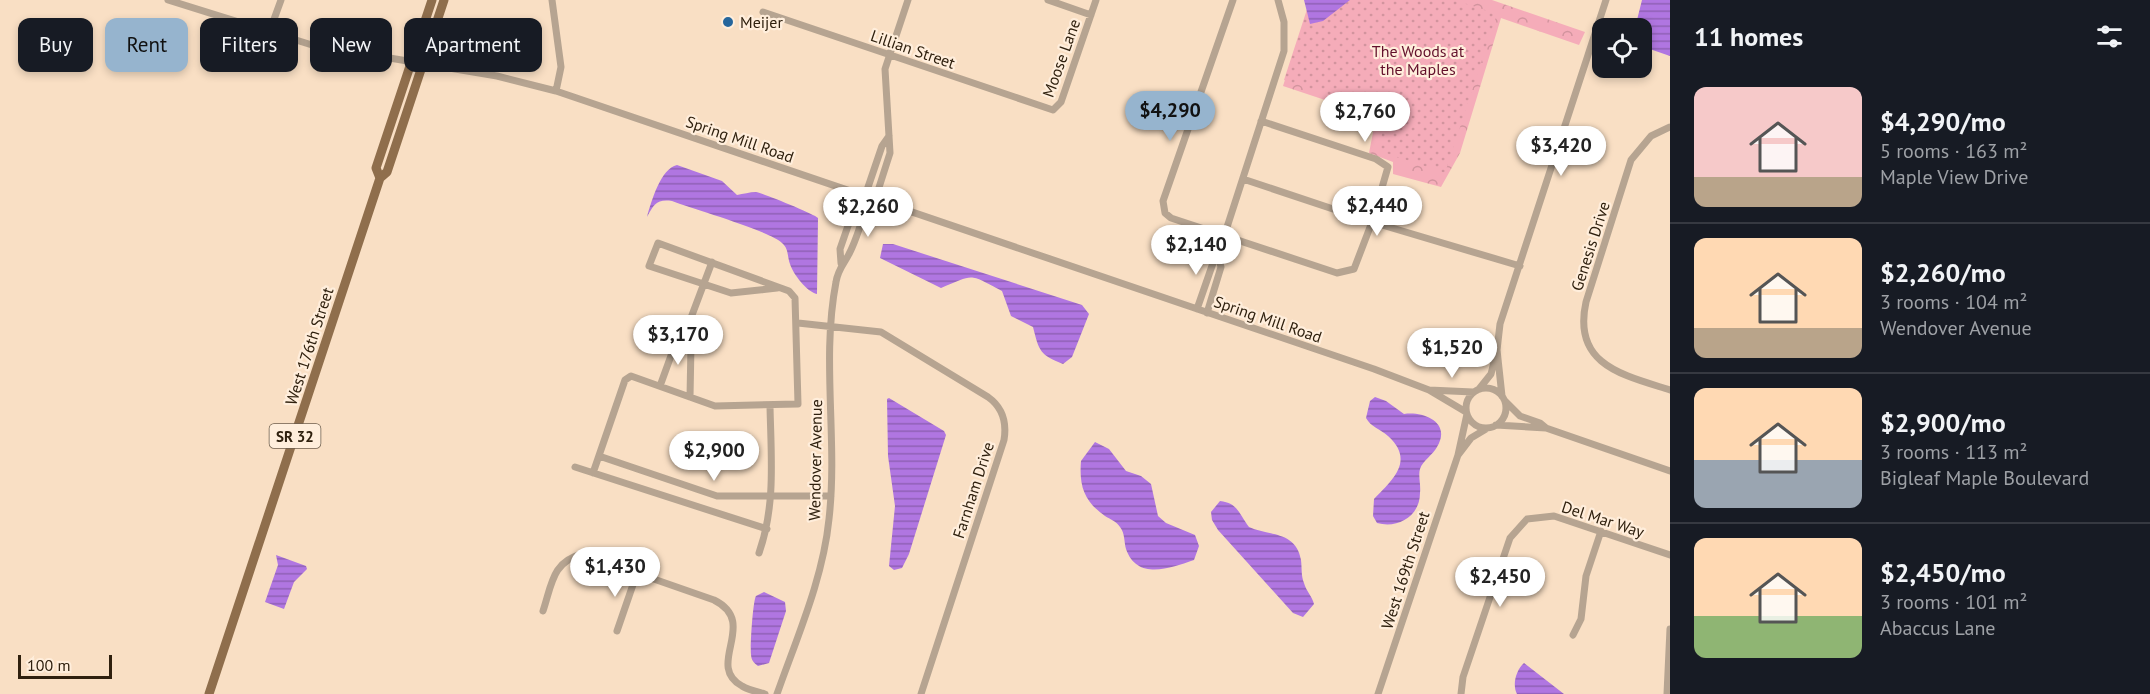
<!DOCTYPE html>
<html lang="en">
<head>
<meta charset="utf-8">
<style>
	:root { --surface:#171b24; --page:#242831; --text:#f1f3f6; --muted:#9ea1a6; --line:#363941; --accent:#96b4ce }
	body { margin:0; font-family:"PT Sans",sans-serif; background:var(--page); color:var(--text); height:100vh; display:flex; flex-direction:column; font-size:22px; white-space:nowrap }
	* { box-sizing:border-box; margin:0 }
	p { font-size:20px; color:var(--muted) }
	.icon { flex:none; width:33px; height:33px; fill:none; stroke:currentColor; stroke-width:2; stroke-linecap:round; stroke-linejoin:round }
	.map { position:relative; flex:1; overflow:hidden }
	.drawer { display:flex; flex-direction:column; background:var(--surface); width:480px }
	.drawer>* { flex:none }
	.banner { position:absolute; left:18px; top:18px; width:570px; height:54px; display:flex; gap:12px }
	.controls { position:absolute; left:1592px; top:18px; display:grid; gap:12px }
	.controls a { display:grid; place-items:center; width:60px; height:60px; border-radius:12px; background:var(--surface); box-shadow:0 3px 9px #0003; font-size:30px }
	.scale { position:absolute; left:18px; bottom:15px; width:94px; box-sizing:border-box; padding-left:6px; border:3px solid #2f200e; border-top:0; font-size:16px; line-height:21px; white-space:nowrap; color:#2f200e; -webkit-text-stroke:4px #ffeedc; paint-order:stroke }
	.price { position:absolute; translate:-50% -51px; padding:0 14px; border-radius:21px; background:#fff; color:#222; font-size:20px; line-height:39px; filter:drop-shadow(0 2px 3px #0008) }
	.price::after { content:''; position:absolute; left:50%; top:36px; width:18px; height:14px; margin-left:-9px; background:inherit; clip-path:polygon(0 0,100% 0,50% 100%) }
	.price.selected { background:var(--accent); color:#111 }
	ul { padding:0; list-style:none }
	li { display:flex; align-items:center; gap:18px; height:150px; padding:0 24px }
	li+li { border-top:2px solid var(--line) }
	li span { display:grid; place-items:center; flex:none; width:168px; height:120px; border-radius:12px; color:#555 }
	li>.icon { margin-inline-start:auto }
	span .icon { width:72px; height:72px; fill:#fffc; stroke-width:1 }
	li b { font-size:26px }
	h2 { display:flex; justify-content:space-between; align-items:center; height:72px; padding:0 24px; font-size:26px }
	.chip { padding:0 21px; border-radius:12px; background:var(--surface); box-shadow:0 3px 9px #0003; font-size:21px; line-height:54px }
	.chip.selected { background:var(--accent); color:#111 }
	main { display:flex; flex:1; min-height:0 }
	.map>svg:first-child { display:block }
	.forest { fill:url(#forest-crowns) }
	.park { fill:url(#park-dots) }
	.water { fill:url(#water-rules) }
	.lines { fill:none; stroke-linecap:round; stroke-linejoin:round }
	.minor { stroke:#b6a491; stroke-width:7 }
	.major { stroke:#8f6e4c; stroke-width:9 }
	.poi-dot { fill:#26669c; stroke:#ffeedc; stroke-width:2 }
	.labels { text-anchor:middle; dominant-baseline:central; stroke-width:4.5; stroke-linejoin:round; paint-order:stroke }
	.shield { fill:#ffeedc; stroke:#6d5e4c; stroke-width:1.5 }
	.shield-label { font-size:15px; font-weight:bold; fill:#2f200e }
	.poi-label { font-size:16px; fill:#2f200e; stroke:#ffeedc; text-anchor:start }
	.street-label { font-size:16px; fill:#2f200e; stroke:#ffeedc }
	.park-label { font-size:16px; fill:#63102b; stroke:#ffeedc }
</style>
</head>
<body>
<main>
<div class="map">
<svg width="1670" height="694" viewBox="0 0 1670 694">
	<defs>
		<pattern id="forest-crowns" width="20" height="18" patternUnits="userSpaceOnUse" patternTransform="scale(1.5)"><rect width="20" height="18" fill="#f5acb9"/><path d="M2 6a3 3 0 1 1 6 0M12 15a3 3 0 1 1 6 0" fill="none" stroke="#d2949e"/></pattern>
		<pattern id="park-dots" width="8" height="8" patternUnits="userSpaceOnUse" patternTransform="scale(1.5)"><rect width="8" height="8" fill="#f5acb9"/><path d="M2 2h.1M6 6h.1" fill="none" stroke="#d2949e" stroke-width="1.8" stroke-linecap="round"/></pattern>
		<pattern id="water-rules" width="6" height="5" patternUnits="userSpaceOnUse" patternTransform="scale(1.5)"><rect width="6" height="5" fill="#b076e1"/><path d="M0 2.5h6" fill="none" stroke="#9060b5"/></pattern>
	</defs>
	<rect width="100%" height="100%" fill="#f9dfc4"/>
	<path class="forest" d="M1366 0H1492L1585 32 1579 45 1501 18 1460 153 1441 187 1393 174V162L1369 153 1376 117 1283 86 1296 45Z"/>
	<path class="park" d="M1310 0H1455L1497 14 1445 173 1377 150 1388 114 1284 80Z"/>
	<path class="water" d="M1304 0H1350L1323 21 1310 24Z
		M1642 0H1670V56L1641 46V28H1635Z
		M677 165 722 181 737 195C743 194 750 192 756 192 762 193 814 214 818 218L817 294C807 292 793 274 790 264 787 256 789 249 782 243 770 231 693 209 672 201 657 199 654 204 647 217 651 202 661 168 677 165Z
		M883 244H893L1082 305 1089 314 1072 357 1063 364C1040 355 1039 351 1033 327L1011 316 1002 291C968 273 975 274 941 288L880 258Z
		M1375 397 1386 401 1404 414C1423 411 1452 422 1437 447 1433 455 1423 460 1420 469 1418 476 1421 485 1420 493 1420 516 1398 529 1377 523L1373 516 1374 499C1391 481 1416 461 1388 436 1380 429 1371 427 1366 418L1370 401Z
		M889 398 944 431 946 435 909 554 902 568 894 570 889 566 895 506 888 456 887 399Z
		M1095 442 1109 449 1126 471 1141 476 1151 484 1158 516 1166 523 1195 535 1199 546 1194 560C1171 568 1137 581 1126 549 1124 542 1125 533 1120 527 1117 522 1110 519 1105 516 1084 501 1079 486 1081 461Z
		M1220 501C1238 503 1239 514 1249 527 1269 536 1296 531 1301 560 1302 568 1301 576 1304 583 1306 591 1312 596 1314 604L1303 617 1293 613 1218 530 1212 520 1211 512Z
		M276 555 306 566 307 569 294 582 284 609 265 602 278 565Z
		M764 592 785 602 786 611 769 663 758 666C754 663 751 660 751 654 750 646 753 600 756 596Z
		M1524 663 1564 694H1517C1512 685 1516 670 1524 663Z"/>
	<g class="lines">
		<path class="minor" d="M168 0 312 45 497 76 556 91 1374 369 1429 390 1473 392
			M552 0 561 67 556 91
			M1048 0 1091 15
			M1233 0 1163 201 1165 213 1171 218 1337 273 1354 269 1372 222 1388 167 1376 159 1261 121
			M763 12 1053 110 1061 102 1096 0
			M269 33 281 0
			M1670 127 1651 136 1631 160 1586 302C1572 365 1623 375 1670 390
			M1243 179 1372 222 1520 266
			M865 196 882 146 889 136
			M875 200 890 153 885 69 908 0
			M841 263 840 249 859 194
			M1197 309 1213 263 1218 255 1284 51V22L1278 0
			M1207 313 1221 267 1218 255
			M798 323 881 332 988 397C1002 407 1007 422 1004 440L921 694
			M686 331 691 345 690 397
			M1497 350 1500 324 1606 0
			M660 386 676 342 686 331 712 262
			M1466 408a20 20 0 1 1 40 0a20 20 0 1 1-40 0Z
			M1479 389 1491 374 1497 350 1502 396
			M1429 390 1466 412
			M1505 401 1520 416 1540 423 1546 428 1670 471
			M1467 414 1458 455 1471 438 1486 429
			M1496 425 1546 428
			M599 456 717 496H831
			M575 467 767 529
			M593 473 625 380 631 376 715 406 798 404 795 298 789 291 658 243 649 266 731 293 777 288
			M759 553C776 505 771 456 770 406
			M543 611C552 584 552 562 582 554L714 600C760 623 704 665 742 686 748 690 758 692 765 694
			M617 631 637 573
			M1573 635 1581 619 1586 576 1601 531
			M777 694C797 637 823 579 829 519 838 440 821 360 836 282 838 269 844 264 849 254 858 237 863 216 869 198
			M1378 694 1458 455
			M1461 694 1463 677 1510 538 1527 519 1554 516 1670 555
			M1667 694 1670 629"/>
		<path class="major" d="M380 178 387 172 444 0
			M209 694 380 178 376 168 432 0"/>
	</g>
	<circle class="poi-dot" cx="728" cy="22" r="6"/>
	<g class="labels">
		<rect class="shield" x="269.5" y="424" width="51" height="24" rx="4.5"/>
		<g class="shield-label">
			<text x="295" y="436">SR 32</text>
		</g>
		<g class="poi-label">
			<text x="740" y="22">Meijer</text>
		</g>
		<g class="street-label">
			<text transform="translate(913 49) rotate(19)">Lillian Street</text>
			<text transform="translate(1061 58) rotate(-70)">Moose Lane</text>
			<text transform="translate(740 139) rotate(19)">Spring Mill Road</text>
			<text transform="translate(1590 246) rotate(-72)">Genesis Drive</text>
			<text transform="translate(1268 319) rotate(19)">Spring Mill Road</text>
			<text transform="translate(309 346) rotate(-72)">West 176th Street</text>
			<text transform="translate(815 460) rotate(-89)">Wendover Avenue</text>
			<text transform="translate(973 490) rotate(-72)">Farnham Drive</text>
			<text transform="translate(1603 519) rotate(18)">Del Mar Way</text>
			<text transform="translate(1405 570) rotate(-72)">West 169th Street</text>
		</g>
		<g class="park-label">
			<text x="1418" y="51">The Woods at<tspan x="1418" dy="18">the Maples</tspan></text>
		</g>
	</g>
</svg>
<div class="controls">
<a><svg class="icon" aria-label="locate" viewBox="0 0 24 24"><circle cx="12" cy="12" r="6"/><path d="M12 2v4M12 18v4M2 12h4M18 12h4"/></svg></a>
</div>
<div class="scale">100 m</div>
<b class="price selected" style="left:1170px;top:142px">$4,290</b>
<b class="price" style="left:1365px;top:143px">$2,760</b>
<b class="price" style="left:1561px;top:177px">$3,420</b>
<b class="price" style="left:1377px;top:237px">$2,440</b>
<b class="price" style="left:868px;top:238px">$2,260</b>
<b class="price" style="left:1196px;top:276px">$2,140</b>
<b class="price" style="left:678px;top:366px">$3,170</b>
<b class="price" style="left:1452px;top:379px">$1,520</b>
<b class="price" style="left:714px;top:482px">$2,900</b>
<b class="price" style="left:615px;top:598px">$1,430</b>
<b class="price" style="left:1500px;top:608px">$2,450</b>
<div class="banner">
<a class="chip">Buy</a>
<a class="chip selected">Rent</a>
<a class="chip">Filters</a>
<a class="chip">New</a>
<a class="chip">Apartment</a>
</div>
</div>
<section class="drawer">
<h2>11 homes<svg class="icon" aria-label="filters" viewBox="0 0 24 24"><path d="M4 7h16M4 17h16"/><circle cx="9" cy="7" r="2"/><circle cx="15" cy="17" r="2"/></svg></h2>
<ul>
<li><span style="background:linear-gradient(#f6c9c9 75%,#b9a48a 0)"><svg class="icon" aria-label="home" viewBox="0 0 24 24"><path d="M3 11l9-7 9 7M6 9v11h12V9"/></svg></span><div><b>$4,290/mo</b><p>5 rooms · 163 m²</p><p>Maple View Drive</p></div></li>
<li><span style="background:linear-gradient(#ffd9b3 75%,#b9a48a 0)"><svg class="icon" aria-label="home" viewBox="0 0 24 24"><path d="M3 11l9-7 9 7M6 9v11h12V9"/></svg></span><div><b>$2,260/mo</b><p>3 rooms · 104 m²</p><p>Wendover Avenue</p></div></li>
<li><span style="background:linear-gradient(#ffd9b3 60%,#9aa5b1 0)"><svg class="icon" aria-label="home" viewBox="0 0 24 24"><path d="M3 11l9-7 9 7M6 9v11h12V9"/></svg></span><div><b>$2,900/mo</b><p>3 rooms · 113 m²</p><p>Bigleaf Maple Boulevard</p></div></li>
<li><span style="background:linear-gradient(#ffd9b3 65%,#8fb573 0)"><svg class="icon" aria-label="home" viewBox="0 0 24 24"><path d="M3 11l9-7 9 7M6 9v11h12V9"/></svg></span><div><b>$2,450/mo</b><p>3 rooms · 101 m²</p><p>Abaccus Lane</p></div></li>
</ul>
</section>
</main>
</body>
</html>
